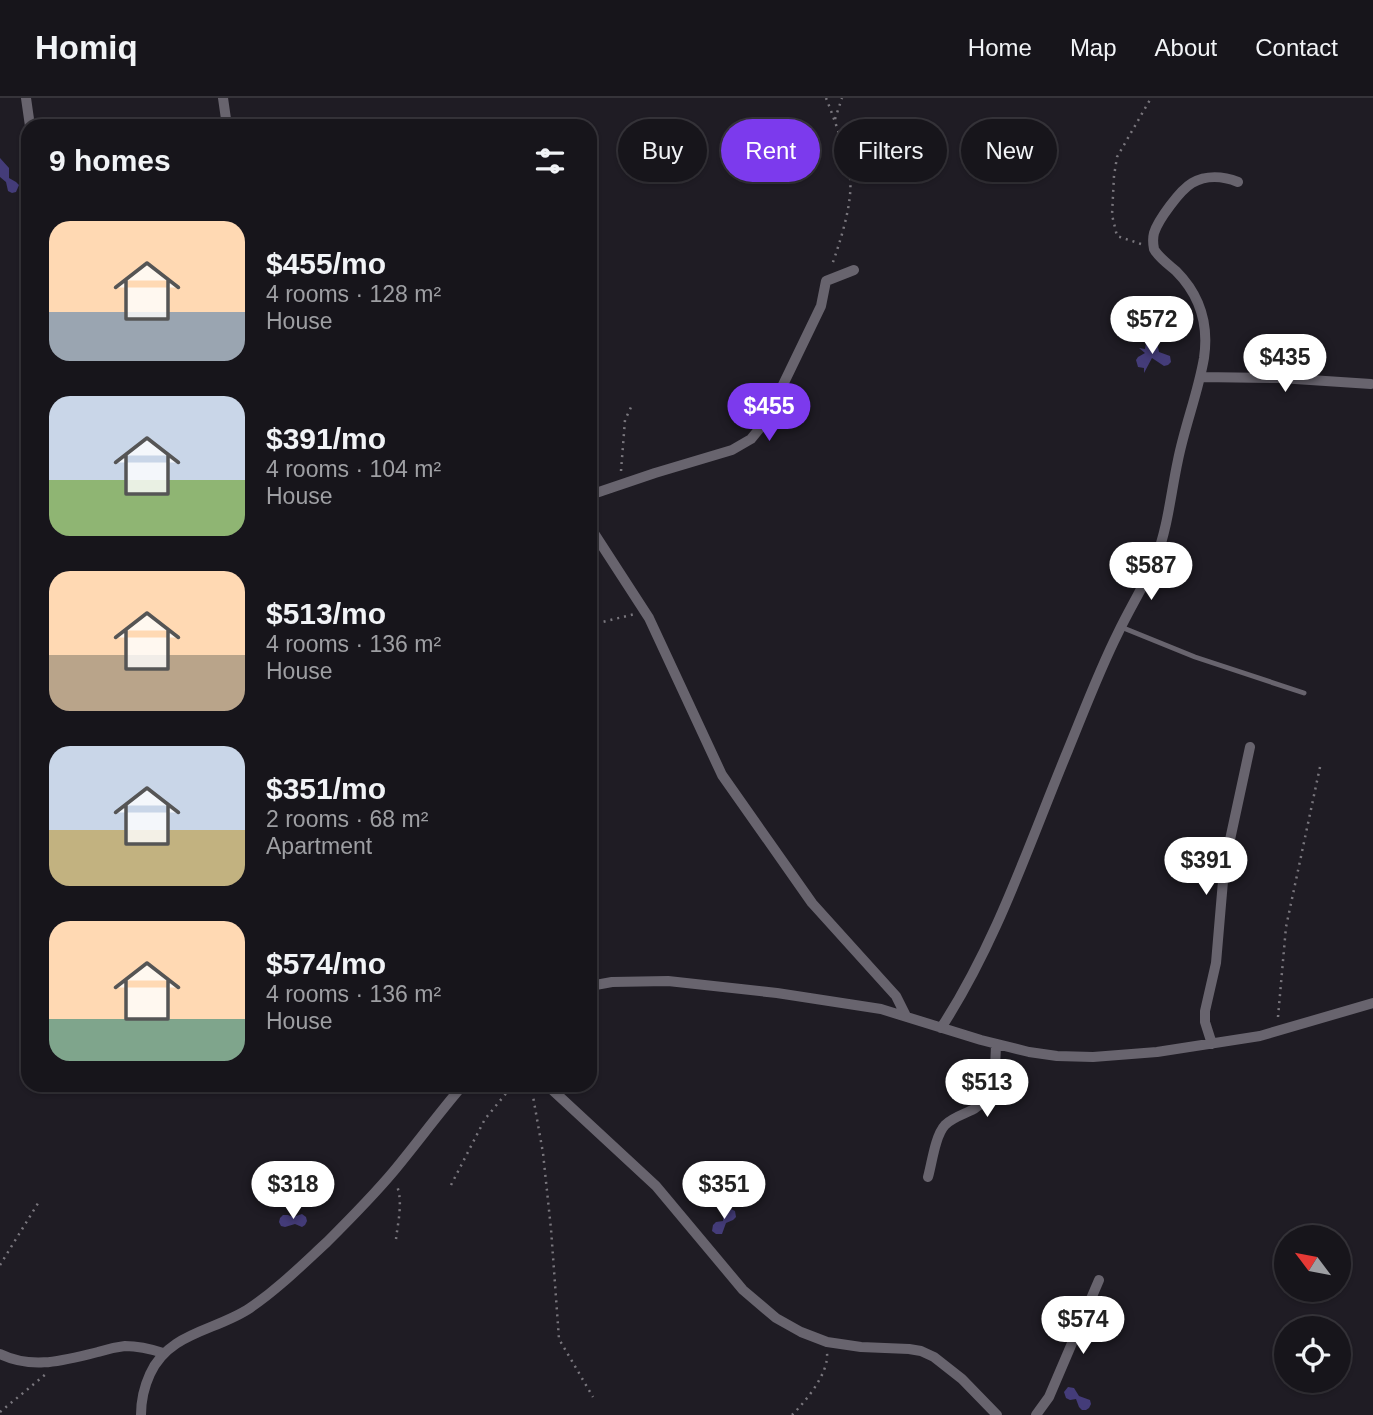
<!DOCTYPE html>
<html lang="en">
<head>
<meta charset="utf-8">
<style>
	:root { --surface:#17151b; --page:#201e24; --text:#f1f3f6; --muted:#9e9fa3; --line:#36343a; --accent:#7c3aed }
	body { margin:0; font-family:Arial,sans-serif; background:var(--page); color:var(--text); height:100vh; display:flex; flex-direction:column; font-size:26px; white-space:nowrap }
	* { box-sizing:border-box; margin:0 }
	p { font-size:23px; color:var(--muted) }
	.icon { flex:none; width:38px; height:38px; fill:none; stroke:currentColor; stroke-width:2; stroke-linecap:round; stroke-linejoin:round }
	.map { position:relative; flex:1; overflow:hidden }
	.panel { position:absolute; left:21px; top:21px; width:576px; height:973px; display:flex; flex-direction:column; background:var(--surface); border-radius:21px; box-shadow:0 2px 5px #0004,0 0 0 2px var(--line) }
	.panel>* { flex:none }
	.hud { position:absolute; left:618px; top:21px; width:649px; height:63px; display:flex; gap:14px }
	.needle { width:46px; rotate:302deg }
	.controls { position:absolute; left:1274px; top:1127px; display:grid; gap:14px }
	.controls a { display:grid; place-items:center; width:77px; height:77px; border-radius:50%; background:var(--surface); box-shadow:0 2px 5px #0004,0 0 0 2px var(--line); font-size:35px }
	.price { position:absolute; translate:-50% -60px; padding:0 16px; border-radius:24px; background:#fff; color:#222; font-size:23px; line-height:46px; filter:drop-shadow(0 2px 4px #0008) }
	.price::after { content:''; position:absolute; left:50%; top:42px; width:21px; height:16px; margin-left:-10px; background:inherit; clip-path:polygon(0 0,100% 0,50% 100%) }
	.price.on { background:var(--accent); color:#fff }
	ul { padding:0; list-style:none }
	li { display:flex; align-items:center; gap:21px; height:175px; padding:0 28px }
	li span { display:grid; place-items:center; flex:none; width:196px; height:140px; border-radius:21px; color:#555 }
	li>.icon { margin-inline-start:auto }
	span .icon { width:84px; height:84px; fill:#fffc; stroke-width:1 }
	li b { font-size:30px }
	h2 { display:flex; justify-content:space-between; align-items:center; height:84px; padding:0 28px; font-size:30px }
	.chip { padding:0 24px; border-radius:32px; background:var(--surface); box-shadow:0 2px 5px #0004,0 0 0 2px var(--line); font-size:24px; line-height:63px }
	.chip.on { background:var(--accent); color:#fff }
	header { display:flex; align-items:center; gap:42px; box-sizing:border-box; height:98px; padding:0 35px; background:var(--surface); border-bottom:2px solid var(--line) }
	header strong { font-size:33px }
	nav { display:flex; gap:38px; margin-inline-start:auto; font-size:24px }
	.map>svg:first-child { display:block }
	.building { fill:#443c79 }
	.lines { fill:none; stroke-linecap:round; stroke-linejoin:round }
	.path { stroke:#79767d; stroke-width:2.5; stroke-dasharray:2 5; stroke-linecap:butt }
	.service { stroke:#68646e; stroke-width:5 }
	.minor { stroke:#68646e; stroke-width:10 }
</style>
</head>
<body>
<header>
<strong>Homiq</strong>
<nav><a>Home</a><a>Map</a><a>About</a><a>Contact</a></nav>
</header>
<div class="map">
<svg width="1373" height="1317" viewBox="0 0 1373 1317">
	<rect width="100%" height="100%" fill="#1f1c24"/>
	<path class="building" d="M0 60 9 70V80L16 84 19 87 16 94 12 95 8 93 6 84 0 79Z
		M1151 241 1157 244 1159 254 1170 258 1171 264 1168 267 1164 268 1152 260 1144 275V270L1138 269 1136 262 1138 259 1145 255 1139 250 1145 251 1146 244Z
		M729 1110 735 1113 736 1119 733 1122 726 1125 722 1136H716L712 1133 713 1127 716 1124 723 1123 724 1113Z
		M302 1116 306 1119 307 1123 305 1127 302 1129 295 1126 285 1129 281 1128 279 1124 280 1120 283 1117H288L293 1119Z
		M1068 1289 1074 1290 1079 1298 1090 1302 1091 1306 1089 1310 1086 1312H1082L1079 1309 1076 1301 1070 1302 1066 1300 1064 1294Z"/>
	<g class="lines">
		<path class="path" d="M826 0C836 25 846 54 850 80 853 105 840 144 832 167
			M835 21 842 0
			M1141 146 1117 138 1112 117 1114 78 1117 59 1151 0
			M621 373 625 322 632 307
			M590 527 635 516
			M1278 919 1286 829 1320 669
			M531 987 543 1055 551 1131 559 1241 593 1299
			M451 1087 485 1021 513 987
			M396 1141C398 1124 403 1104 397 1088
			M0 1167 40 1102
			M0 1314 46 1276
			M792 1317C806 1303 829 1275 827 1255"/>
		<path class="service" d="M1121 529 1195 559 1304 595"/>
		<path class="minor" d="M26 0 30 28
			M223 0 227 28
			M1200 279 1280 280 1371 286
			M590 397 655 375 732 352 751 341 765 324 821 208 826 183 854 172
			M590 429 649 520 722 677 812 805 896 898 906 918
			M590 888 612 884 668 883 777 895 881 911 981 942 1029 954 1057 958 1093 959 1157 954 1260 938 1373 905
			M941 930C997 844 1029 746 1068 652 1084 613 1099 573 1118 535 1130 510 1145 486 1156 460 1168 429 1171 394 1178 362 1185 327 1198 295 1204 260 1209 226 1200 197 1176 173 1169 167 1158 159 1154 151 1153 146 1153 139 1154 135 1158 122 1180 92 1192 85 1206 77 1223 78 1238 84
			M1212 946 1205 924V913L1216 865 1223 783 1228 751 1250 649
			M547 987 656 1088 743 1192 776 1220 801 1234 827 1244 861 1249 909 1251 921 1253 934 1259 962 1281 997 1317
			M928 1079C932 1065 935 1038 945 1027 953 1019 965 1016 974 1011 997 997 995 969 996 946
			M0 1256C33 1272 64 1262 98 1254 107 1251 116 1249 125 1248 138 1248 151 1251 163 1255
			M141 1317C141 1303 144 1289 150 1276 169 1234 216 1233 250 1210 278 1191 302 1167 327 1144 350 1121 372 1099 393 1074 417 1045 439 1015 463 987
			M1036 1317 1049 1299 1099 1182"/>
	</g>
</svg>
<div class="controls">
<a><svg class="needle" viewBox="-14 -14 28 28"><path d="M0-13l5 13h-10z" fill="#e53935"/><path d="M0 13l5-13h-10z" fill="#9e9fa3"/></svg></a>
<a><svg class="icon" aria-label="locate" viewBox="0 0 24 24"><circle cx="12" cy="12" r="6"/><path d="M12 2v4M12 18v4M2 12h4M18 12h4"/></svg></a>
</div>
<b class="price" style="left:1152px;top:258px">$572</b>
<b class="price" style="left:1285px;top:296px">$435</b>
<b class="price on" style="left:769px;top:345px">$455</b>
<b class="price" style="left:1151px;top:504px">$587</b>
<b class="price" style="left:1206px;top:799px">$391</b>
<b class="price" style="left:987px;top:1021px">$513</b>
<b class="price" style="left:293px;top:1123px">$318</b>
<b class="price" style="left:724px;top:1123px">$351</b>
<b class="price" style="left:1083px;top:1258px">$574</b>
<div class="hud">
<a class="chip">Buy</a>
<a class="chip on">Rent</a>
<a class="chip">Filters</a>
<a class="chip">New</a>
</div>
<section class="panel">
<h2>9 homes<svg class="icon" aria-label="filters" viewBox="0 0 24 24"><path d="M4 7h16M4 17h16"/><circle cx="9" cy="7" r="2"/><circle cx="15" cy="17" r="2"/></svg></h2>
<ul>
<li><span style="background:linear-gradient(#ffd9b3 65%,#9aa5b1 0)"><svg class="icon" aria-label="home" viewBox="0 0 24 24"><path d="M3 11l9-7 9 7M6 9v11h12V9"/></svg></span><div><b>$455/mo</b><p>4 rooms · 128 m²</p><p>House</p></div></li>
<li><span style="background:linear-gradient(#c9d6e8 60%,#8fb573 0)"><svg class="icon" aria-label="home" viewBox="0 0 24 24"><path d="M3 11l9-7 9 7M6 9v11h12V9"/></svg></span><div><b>$391/mo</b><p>4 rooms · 104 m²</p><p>House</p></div></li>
<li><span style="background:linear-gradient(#ffd9b3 60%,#b9a48a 0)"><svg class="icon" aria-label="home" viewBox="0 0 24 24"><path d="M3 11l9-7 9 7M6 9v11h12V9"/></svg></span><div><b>$513/mo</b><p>4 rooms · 136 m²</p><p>House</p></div></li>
<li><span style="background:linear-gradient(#c9d6e8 60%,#c2b280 0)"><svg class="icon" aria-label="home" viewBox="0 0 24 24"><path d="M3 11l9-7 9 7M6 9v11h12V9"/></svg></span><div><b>$351/mo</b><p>2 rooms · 68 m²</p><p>Apartment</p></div></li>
<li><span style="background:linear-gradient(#ffd9b3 70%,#7fa58c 0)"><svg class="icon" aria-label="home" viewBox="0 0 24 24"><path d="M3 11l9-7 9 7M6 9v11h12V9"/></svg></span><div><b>$574/mo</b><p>4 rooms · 136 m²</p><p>House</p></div></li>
</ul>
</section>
</div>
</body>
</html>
